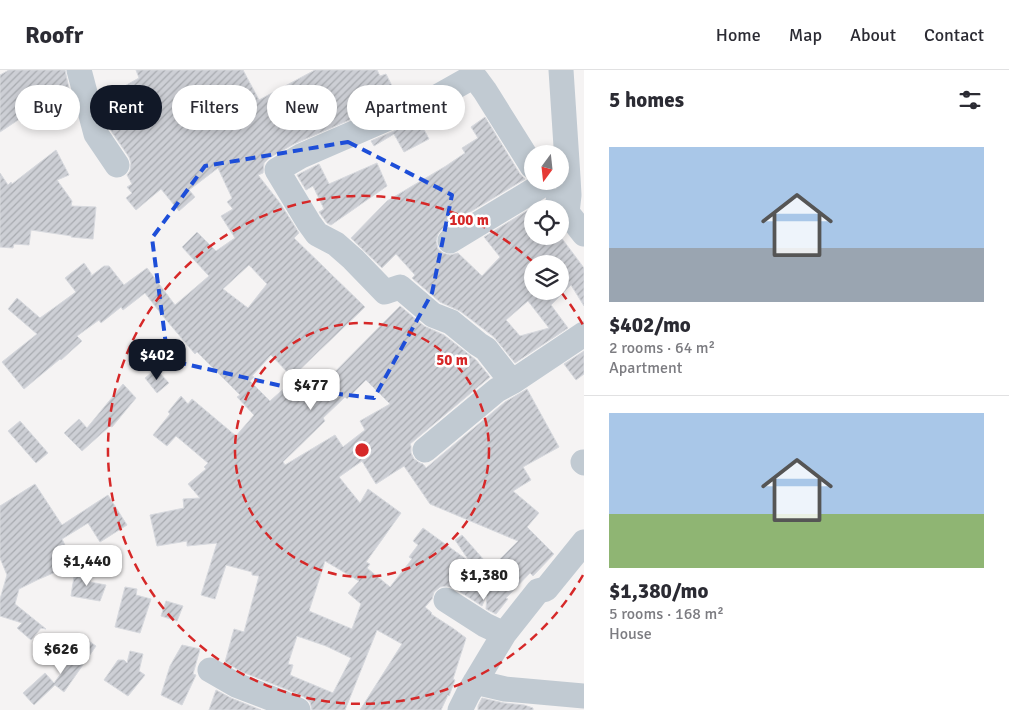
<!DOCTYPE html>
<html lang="en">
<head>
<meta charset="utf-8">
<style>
	:root { --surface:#fff; --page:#f7f7f7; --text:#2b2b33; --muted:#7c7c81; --line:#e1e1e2; --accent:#111827 }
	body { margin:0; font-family:Signika,sans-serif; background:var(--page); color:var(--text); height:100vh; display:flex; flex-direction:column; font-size:19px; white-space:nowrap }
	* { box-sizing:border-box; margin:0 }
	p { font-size:16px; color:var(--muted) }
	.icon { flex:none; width:28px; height:28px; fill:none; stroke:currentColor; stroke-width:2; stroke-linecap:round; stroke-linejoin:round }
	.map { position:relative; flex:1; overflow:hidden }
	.drawer { display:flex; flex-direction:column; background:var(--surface); width:425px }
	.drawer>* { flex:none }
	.hud { position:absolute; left:15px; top:15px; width:475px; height:45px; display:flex; gap:10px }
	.needle { width:32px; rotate:195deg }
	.fabs { position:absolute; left:524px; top:75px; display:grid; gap:10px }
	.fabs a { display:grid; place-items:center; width:45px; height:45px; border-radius:50%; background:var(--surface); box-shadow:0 2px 8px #0003; font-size:25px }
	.price { position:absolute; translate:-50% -42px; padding:0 11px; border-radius:10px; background:#fff; color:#222; font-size:16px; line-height:32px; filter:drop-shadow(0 1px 2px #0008) }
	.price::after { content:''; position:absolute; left:50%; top:30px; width:15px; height:11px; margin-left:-8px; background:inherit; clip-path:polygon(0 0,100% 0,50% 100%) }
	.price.current { background:var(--accent); color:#fff }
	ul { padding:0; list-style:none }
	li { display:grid; align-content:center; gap:10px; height:265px; padding:0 25px }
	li+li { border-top:1px solid var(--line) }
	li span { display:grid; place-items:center; height:155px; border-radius:0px; color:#555 }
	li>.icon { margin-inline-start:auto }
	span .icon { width:90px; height:90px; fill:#fffc; stroke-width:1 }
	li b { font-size:21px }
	h2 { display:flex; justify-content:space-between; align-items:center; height:60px; padding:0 25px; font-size:21px }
	.pill { padding:0 18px; border-radius:22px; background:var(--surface); box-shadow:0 2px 8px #0003; font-size:18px; line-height:45px }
	.pill.current { background:var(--accent); color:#fff }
	header { display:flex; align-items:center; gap:30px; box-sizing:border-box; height:70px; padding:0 25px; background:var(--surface); border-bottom:1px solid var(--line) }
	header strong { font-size:24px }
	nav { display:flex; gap:28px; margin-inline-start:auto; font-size:18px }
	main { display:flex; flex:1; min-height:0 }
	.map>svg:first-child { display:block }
	.building { fill:url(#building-hatch); stroke:#d7d9de; fill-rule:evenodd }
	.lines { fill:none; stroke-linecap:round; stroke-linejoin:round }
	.minor { stroke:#c1cad2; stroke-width:25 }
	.marked { fill:none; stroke:#1d4ed8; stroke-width:4; stroke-dasharray:10 6; stroke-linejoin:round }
	.ring { fill:none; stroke:#d62828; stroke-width:2.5; stroke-dasharray:9 6 }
	.centre { fill:#d62828; stroke:#fff; stroke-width:2.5 }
	.ring-label { font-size:15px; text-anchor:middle; font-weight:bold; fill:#d62828; stroke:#fff; stroke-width:5; stroke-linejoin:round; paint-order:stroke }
</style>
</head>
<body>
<header>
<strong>Roofr</strong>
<nav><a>Home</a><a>Map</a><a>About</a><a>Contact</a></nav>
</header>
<main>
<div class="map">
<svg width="584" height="640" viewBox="0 0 584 640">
	<defs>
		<pattern id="building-hatch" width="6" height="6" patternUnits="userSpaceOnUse" patternTransform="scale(1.25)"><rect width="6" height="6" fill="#cdcfd5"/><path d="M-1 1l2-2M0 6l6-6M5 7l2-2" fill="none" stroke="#a8abb0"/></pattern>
	</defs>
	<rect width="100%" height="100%" fill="#f5f3f3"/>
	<path class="building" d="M9 0H65L70 23 53 29 57 36 30 51 27 44 0 62V5Z
		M136 0H243L259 30 315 0H377L380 6 386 4 394 20 398 29 294 74 269 88 264 93 263 103 258 105 280 133 299 163 294 168 365 237 292 307 271 285 252 306 254 307 250 311 270 331 298 306 314 323 400 236 424 256 444 265 476 290 490 307 410 374 411 376V383L414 389 420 393 423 394 426 398 505 332 527 319 559 377 523 397 531 410 513 421 539 443 527 457 554 484 533 506 530 503 506 528 508 529 496 544 486 539 487 526H486L482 536 454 518 447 516 440 517 434 522 432 529 425 537 432 543 431 544 454 559 466 568 453 609 455 610 449 626 448 625 441 640H360L402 574 377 560 345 640H312L310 632 304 627 288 620 242 602 225 592 234 559 244 562 259 506 252 505V502L226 495 215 529 201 525 217 473 187 476V471L157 476 150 445 184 438 183 429 200 428 188 414 206 399 204 397 208 393 176 366 167 376 153 365 170 344 168 342 181 326 188 334 192 329 236 366 254 345 237 327 240 325 197 282 195 284 162 245 145 223 123 240 121 237 101 253 99 250 77 266 82 271 61 290 60 289 24 319 2 292 37 264 8 239 17 228 40 248 76 222 65 208 84 193 91 203V206L104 196H109L124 215 147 198 175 235 209 206 182 177 197 162 216 181 235 168 221 146 233 139 227 132 232 128 218 98 189 120 195 127 179 141 161 119 136 140 126 128 132 123 127 117 132 114 127 105 130 101 131 93 129 87 109 58 102 30 115 24 114 22 139 8ZM249 195 267 214 248 238 223 219ZM366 310 390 334 360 351 365 360 343 377 335 365 285 395 283 392 325 351 323 348 345 327 347 329ZM362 391 376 414 404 396 430 434 518 471 491 498 462 465 455 470 470 492 423 458 413 471 418 475 409 487 412 489 390 517 367 498 370 494 366 492 401 443 368 419 360 433 339 407ZM325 491 359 511 348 523 361 534 352 559 309 541ZM297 566 326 576 351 588 333 623 290 605 293 595 288 594Z
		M485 47 520 104 525 109 442 159 438 164 436 171 438 179 443 183 450 185 458 183 482 206 500 187 484 167 538 134 542 139H532V166H560L584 198V236L571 215 551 235 568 258 515 293 494 267 460 241 440 232 412 208 415 205 396 184 382 198 351 168 387 131 446 96 465 83 462 78 478 68 471 57ZM532 194H560V221H532ZM528 231 549 258 520 266 506 250Z
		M420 52 429 69 404 82 394 64 374 76 371 71 405 56Z
		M56 80 69 105 57 110 72 131 71 136 96 137 93 169 71 167 72 166 31 160 29 175 14 174 13 178 0 177V103L8 115 11 112 12 114Z
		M377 93 387 116 331 155 327 153 319 142 324 139 313 116 306 120 297 105 319 94 329 114Z
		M584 281V304L576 310 564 294Z
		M156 299 169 313 157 323 145 308Z
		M123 314 136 328 112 357 110 356 82 381 64 363 79 349 87 358Z
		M20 351 48 383 36 393 8 361Z
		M35 414 62 455 108 425 127 455 100 472 88 453 62 469 74 494 37 510 19 519 15 534 46 559 41 558 31 570 17 558 22 553 0 546V529L7 505 0 488V436Z
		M75 500 92 503 90 512 106 515 100 531 71 526Z
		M125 517 137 519 136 525 151 529 140 563 115 557Z
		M166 531 183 536 177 551 161 546Z
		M86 569 96 576 64 622 55 615 34 635 23 623 45 603 54 613Z
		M182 575 200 579 193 604 196 605 182 635 161 625 170 596Z
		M130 581 143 584 139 601 145 605 128 626 104 610 118 590H124L127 593Z
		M216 620 231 628 261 640H209Z
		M482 628 504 633 524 635 533 638V640H478V636Z"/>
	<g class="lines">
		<path class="minor" d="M79 0 96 64 117 95
			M472 0 474 6 485 21 532 96
			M561 0 568 107 569 125 567 143
			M474 6 421 36 400 43 301 86 277 100 309 153 317 164 336 174 353 189 385 222 400 217 433 245 451 252 478 274 486 279 512 312
			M558 131 584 164
			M450 171 544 114
			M425 380 497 320 512 312 584 264
			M583 392 584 393
			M446 530 485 555 504 564
			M210 600 236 615 283 633 298 640
			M475 612 505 619 584 626
			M460 640 468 624 504 564 538 521 546 519 584 472"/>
	</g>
	<path class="marked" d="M348 72 452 125 432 223 374 328 295 319 168 290 152 168 205 96Z"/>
	<g class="ring">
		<circle cx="362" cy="380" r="127"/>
		<path d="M583 505A254 254 0 1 1 534 193M561 222A254 254 0 0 1 583 255"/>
	</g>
	<circle cx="362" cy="380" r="8" class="centre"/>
	<g class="ring-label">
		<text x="469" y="155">100 m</text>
		<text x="452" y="295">50 m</text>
	</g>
</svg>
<div class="fabs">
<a><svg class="needle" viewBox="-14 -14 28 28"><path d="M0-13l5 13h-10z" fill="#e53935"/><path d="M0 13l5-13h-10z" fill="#7c7c81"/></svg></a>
<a><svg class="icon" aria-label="locate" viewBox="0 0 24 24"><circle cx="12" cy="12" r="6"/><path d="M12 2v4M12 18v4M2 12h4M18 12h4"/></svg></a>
<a><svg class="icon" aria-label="layers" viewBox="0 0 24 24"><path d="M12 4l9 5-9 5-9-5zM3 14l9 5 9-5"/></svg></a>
</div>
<b class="price current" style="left:157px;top:311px">$402</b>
<b class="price" style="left:311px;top:341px">$477</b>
<b class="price" style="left:87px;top:517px">$1,440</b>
<b class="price" style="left:484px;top:531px">$1,380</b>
<b class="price" style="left:61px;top:605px">$626</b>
<div class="hud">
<a class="pill">Buy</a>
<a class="pill current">Rent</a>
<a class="pill">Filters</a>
<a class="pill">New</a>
<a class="pill">Apartment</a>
</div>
</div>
<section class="drawer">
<h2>5 homes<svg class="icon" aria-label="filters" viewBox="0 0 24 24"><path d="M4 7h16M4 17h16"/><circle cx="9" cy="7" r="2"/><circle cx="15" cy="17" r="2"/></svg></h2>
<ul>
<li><span style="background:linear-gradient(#a9c7e8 65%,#9aa5b1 0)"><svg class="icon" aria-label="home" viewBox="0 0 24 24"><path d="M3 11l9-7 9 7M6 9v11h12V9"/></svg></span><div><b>$402/mo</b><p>2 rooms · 64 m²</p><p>Apartment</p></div></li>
<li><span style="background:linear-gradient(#a9c7e8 65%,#8fb573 0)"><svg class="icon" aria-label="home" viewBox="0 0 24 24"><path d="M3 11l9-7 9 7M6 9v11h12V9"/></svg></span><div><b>$1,380/mo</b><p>5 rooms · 168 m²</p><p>House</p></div></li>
</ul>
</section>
</main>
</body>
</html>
